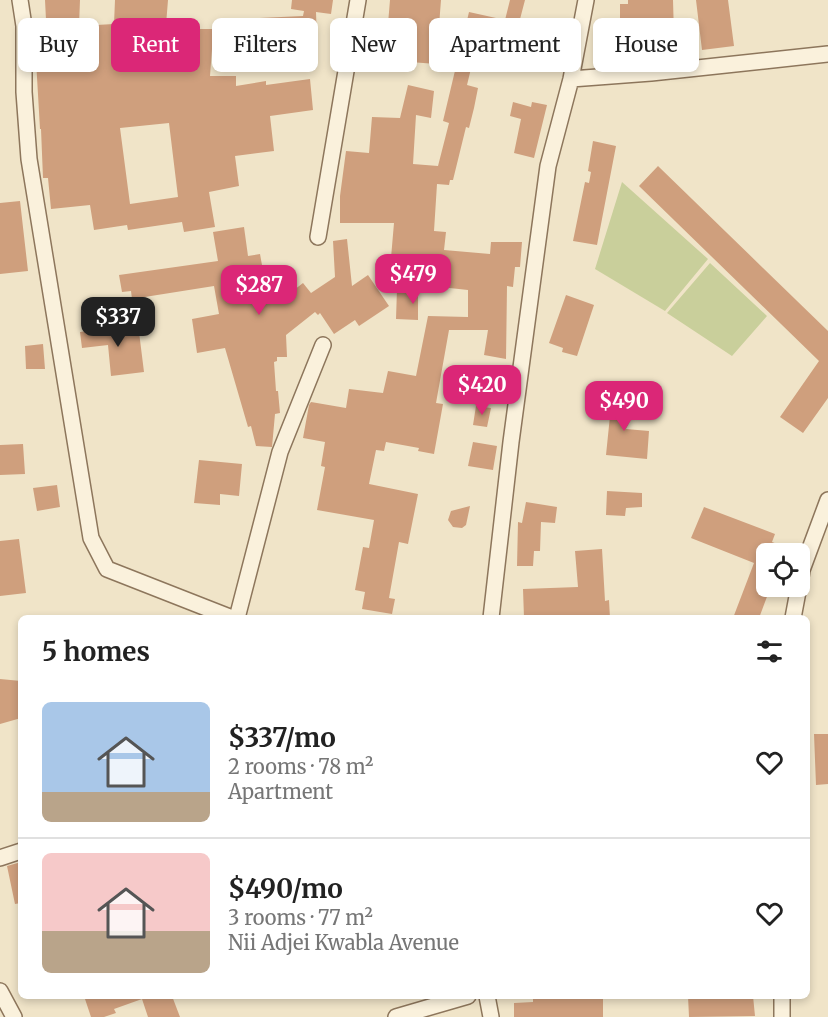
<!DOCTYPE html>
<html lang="en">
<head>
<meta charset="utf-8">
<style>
	:root { --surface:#fff; --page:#f6f6f6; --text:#222; --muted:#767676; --line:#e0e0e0; --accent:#db2777 }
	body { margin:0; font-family:Merriweather,serif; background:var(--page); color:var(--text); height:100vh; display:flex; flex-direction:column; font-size:22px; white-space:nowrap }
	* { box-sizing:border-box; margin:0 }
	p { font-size:20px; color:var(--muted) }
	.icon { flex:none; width:33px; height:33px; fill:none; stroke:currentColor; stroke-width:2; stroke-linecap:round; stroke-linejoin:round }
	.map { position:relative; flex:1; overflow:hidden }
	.drawer { position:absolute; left:18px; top:615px; width:792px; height:384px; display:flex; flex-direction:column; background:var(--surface); border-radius:9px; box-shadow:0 3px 9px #0003 }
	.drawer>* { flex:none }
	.hud { position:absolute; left:18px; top:18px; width:792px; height:54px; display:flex; gap:12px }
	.fabs { position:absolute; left:756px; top:543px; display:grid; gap:12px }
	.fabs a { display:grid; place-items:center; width:54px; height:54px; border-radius:9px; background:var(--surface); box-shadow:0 3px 9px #0003; font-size:30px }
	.price { position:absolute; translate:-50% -51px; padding:0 14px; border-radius:12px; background:var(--accent); color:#fff; font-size:20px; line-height:39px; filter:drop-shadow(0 2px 3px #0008) }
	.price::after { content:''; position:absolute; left:50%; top:36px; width:18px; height:14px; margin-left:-9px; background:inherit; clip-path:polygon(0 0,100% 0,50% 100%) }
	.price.active { background:#222; color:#fff }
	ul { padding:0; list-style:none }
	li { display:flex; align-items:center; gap:18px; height:150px; padding:0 24px }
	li+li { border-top:2px solid var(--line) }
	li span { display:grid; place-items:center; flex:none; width:168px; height:120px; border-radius:9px; color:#555 }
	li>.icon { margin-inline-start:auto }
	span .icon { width:72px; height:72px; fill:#fffc; stroke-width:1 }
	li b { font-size:26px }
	h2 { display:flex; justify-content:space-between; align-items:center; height:72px; padding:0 24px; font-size:26px }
	.pill { padding:0 21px; border-radius:9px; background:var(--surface); box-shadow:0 3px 9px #0003; font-size:21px; line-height:54px }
	.pill.active { background:var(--accent); color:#fff }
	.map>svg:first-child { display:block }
	.green { fill:#c9cf9b }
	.building { fill:#cf9f7d; fill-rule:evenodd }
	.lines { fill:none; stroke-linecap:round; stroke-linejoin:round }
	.minor-casing { stroke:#8d765c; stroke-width:18 }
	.minor { stroke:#faf1dc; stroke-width:15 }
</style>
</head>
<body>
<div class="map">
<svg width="828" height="1017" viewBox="0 0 828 1017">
	<rect width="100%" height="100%" fill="#f0e4c8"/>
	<path class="green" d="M622 182 708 259 665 311 595 269Z
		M710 263 767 316 732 356 667 313Z"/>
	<path class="building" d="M45 0H80L79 26 114 24 115 0H168L166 25 183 24V29H238L237 19 303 16 304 11 291 9 292 0H333L331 14 316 12 317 42 214 47 212 49 210 76H236V86L266 81V85L310 79 313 110 270 116 274 151 235 156 239 186 209 192 215 227 184 232 182 222 128 230 127 225 94 230 90 205 51 209 48 178H43L41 129H40L36 60 48 59ZM169 123 178 197 130 204 120 128Z
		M390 0H441L436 64 385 60Z
		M510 0H525L519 23 533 27 525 59 476 48 467 85 478 88 474 108 469 128 466 127 453 180H450L449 185 437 184 434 231 446 232 444 250 490 254 491 242H522L520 267H515L513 287 507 286 506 359 484 355 488 330H449L436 403 443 404 434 454 418 451 419 448 386 442 384 451 376 450 369 484 418 494 408 544 399 542 389 598 395 599 392 614 362 609 365 592 355 590 363 547 369 548 374 520 317 510 325 467 321 466 325 442 303 438 309 405 311 402 346 408 349 389 383 393 388 371 416 376 428 316 468 317V290L413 284 415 259 391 258 394 223H340V196L346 151 369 153 372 117 400 118 408 85 434 91 431 118 416 115 413 164 438 166 449 123 443 121 469 12 505 20Z
		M628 0H673L674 35 632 36V28H620V4H628Z
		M696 0H728L734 46 702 50Z
		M513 102 531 107 532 102 547 105 534 158 514 153 521 119 510 116Z
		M593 141 616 146 597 245 573 241 585 182 589 183 591 172 588 171Z
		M658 166 828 331V398L803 433 780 417 819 361 639 186Z
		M20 201 28 271 0 274V203Z
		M244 227 248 256 260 254 269 304 290 286 294 290 303 283 311 293 335 277 333 241 347 239 352 286 368 275 389 306 359 326 355 320 334 334 320 313 318 315 315 312 286 335 287 357H277V361L274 362 276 391H278L280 413 275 414 272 447 256 446 251 426 248 427 225 348 197 353 192 319 219 314 214 286 132 299 131 291 122 292 119 275 218 261 213 232Z
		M397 289H418V320L396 319Z
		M566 295 594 305 577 356 562 352 563 348 549 343Z
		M138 324 144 372 111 376 108 345 82 348 80 332Z
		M43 344 45 369H26L25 346Z
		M607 396 617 399 634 413 626 429 649 431 647 459 606 455 610 416 600 412Z
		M476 406 491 408 487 427 473 425Z
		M473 442 497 446 493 470 468 466Z
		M23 444 25 474 0 475V445Z
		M199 460 242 464 239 496 220 494V505L194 503Z
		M57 485 60 507 37 511 33 488Z
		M607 491 642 493V507L626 508 625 516 606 515Z
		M526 502 557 507 555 523 541 522 540 551H534L533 566H517L518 522 522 523Z
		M470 506 466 525 462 528 453 527 448 520 451 511Z
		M704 507 775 534 772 542 798 552V554H766V586H771L759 618H733L754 563 691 538Z
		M19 539 26 593 0 596V541Z
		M602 549 605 601 609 600 610 618H524L523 589 578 587 575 551Z
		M0 679 21 681V718L0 724Z
		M814 734H828V784L816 785Z
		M21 862V903L15 904 7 866Z
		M84 996H172L180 1017H148L142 999 114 1009 116 1013 104 1017H91Z
		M533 996H603V1017H514V1003L533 1002Z
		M688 996H753L755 1016 689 1017Z"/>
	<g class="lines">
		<defs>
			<path id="minor" d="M20 0 24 26V92L29 159 91 538 107 569 232 618
				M571 79 651 73 828 54
				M318 237 358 0
				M800 584 802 570 828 500
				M237 618 280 452 323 345
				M491 618 511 442 548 166 571 79 586 0
				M793 618 799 586
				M0 858 21 851
				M0 991 14 1017
				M487 996 491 1017
				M396 1017 468 996
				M782 1017V996"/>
		</defs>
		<use href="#minor" class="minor-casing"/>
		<use href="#minor" class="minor"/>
	</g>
</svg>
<div class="fabs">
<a><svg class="icon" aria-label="locate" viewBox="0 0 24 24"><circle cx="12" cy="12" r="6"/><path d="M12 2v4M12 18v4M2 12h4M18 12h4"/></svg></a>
</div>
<b class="price" style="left:413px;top:305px">$479</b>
<b class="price" style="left:259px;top:316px">$287</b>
<b class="price active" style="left:118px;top:348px">$337</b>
<b class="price" style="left:482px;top:416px">$420</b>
<b class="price" style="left:624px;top:432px">$490</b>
<div class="hud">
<a class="pill">Buy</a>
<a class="pill active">Rent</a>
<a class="pill">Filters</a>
<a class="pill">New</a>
<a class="pill">Apartment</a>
<a class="pill">House</a>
</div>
<section class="drawer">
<h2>5 homes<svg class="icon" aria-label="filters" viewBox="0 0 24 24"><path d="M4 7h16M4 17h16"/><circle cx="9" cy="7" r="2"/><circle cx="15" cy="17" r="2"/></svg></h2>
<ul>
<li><span style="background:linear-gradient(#a9c7e8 75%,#b9a48a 0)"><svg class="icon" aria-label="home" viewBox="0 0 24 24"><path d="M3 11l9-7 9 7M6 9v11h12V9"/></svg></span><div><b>$337/mo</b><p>2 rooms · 78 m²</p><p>Apartment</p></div><svg class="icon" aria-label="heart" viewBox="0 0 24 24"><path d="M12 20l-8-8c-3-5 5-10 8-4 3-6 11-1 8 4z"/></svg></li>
<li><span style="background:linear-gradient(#f6c9c9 65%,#b9a48a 0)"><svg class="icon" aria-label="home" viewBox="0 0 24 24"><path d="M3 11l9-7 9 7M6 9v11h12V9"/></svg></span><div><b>$490/mo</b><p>3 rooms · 77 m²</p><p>Nii Adjei Kwabla Avenue</p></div><svg class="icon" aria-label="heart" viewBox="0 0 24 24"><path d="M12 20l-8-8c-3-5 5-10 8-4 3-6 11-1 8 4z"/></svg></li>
</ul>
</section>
</div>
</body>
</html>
